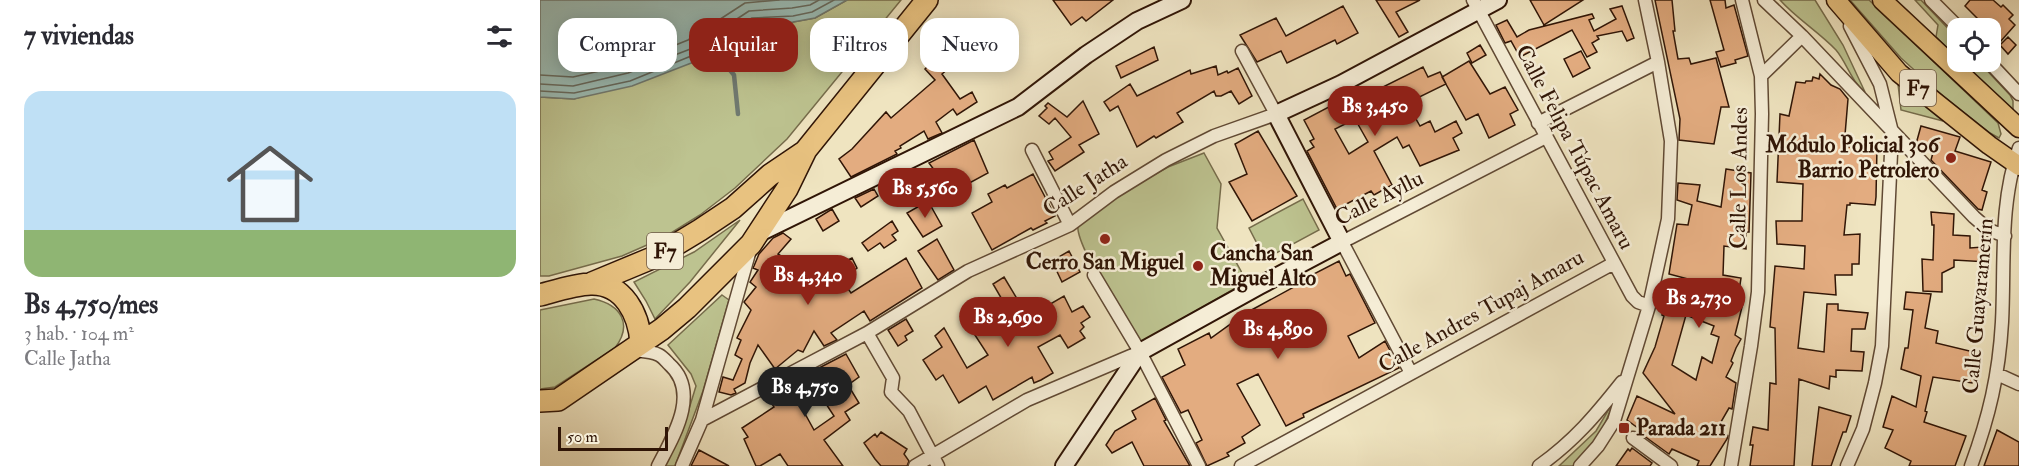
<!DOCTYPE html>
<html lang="es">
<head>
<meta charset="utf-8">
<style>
	:root { --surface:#fff; --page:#f2f2f3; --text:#2b2b33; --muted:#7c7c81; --line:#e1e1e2; --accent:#8f2418 }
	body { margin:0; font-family:"IM FELL Double Pica",serif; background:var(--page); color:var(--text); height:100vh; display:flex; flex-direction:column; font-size:22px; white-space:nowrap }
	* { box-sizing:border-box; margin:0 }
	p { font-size:20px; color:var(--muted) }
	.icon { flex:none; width:33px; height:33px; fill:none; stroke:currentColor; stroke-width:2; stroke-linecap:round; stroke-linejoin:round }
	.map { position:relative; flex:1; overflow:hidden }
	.panel { display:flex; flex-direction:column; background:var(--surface); width:540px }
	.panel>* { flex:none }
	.banner { position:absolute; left:18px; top:18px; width:570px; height:54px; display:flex; gap:12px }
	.fabs { position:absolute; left:1407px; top:18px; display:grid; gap:12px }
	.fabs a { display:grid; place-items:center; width:54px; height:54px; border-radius:12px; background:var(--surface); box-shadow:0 3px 15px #0003; font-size:30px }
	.scale { position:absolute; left:18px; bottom:15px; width:110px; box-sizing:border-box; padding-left:6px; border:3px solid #301506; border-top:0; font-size:16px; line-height:21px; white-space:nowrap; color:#301506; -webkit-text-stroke:4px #f5edd6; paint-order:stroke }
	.price { position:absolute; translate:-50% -51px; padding:0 14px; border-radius:21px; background:var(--accent); color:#fff; font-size:20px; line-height:39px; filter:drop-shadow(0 2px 3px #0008) }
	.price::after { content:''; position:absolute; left:50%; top:36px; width:18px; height:14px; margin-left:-9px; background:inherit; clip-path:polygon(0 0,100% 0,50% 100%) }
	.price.active { background:#222; color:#fff }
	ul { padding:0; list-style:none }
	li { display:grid; align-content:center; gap:12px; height:318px; padding:0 24px }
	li+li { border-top:2px solid var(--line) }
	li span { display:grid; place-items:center; height:186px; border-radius:18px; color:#555 }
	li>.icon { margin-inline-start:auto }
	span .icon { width:108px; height:108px; fill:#fffc; stroke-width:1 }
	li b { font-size:26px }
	h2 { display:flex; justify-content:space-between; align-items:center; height:72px; padding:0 24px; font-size:26px }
	.chip { padding:0 21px; border-radius:18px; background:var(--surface); box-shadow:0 3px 15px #0003; font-size:21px; line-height:54px }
	.chip.active { background:var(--accent); color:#fff }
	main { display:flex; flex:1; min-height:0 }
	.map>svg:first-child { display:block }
	.green { fill:#bdc390; stroke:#766c4b; stroke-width:1.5 }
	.water { fill:#9bbeb8; stroke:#707a71; stroke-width:1.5 }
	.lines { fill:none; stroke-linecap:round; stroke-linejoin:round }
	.shore { stroke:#666a5f; stroke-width:1.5 }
	.stream { stroke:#707a71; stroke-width:4.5 }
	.building { fill:#e3ac80; stroke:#301506; stroke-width:1.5; fill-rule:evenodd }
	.street-casing { stroke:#604934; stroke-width:15 }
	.secondary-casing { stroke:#301506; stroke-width:20 }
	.primary-casing { stroke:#301506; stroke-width:21 }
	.highway-casing { stroke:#301506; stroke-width:24 }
	.street { stroke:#f5edd6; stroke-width:12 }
	.secondary { stroke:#f5edd6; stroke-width:16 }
	.primary { stroke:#e8c280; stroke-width:18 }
	.highway { stroke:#e8c280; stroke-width:21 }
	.poi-dot { fill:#8f2418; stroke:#f5edd6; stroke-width:2 }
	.labels { text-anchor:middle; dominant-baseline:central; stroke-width:5; stroke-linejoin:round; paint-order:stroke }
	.shield { fill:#f5edd6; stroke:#6b5644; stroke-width:1.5 }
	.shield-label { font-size:21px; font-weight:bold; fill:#301506 }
	.poi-label { font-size:22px; font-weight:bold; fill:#301506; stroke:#f5edd6; text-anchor:start }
	.street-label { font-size:22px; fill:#301506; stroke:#f5edd6 }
</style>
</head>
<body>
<main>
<section class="panel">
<h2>7 viviendas<svg class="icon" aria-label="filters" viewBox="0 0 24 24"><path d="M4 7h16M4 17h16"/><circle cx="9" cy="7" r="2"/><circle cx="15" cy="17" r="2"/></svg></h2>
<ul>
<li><span style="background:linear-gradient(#bfe0f5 75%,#8fb573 0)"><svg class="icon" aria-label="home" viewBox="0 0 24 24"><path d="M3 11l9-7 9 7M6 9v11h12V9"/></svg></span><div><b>Bs 4,750/mes</b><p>3 hab. · 104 m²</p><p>Calle Jatha</p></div></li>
</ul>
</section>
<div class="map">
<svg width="1479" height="466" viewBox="0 0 1479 466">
	<rect width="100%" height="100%" fill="#efe4c0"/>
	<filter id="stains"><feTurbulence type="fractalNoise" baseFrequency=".00333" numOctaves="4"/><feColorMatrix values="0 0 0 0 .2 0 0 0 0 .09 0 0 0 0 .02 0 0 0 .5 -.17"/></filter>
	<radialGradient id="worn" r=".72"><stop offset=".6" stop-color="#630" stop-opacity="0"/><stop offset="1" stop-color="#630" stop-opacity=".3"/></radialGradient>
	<path class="green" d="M307 0H361L247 139 195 188 160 215 123 238 82 256 9 276H0V97L34 99 159 60 214 24 253 22 275 18Z
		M1240 0H1275L1303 45 1325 92C1311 81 1307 63 1296 50 1279 32 1257 19 1240 0Z
		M1310 0H1329L1458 123 1461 134 1459 138 1450 133 1403 96 1361 58Z
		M1375 0H1381L1417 38V58L1396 37 1398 25Z
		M1421 62H1439L1470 95 1473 101V112Z
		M1358 84 1403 121 1361 110Z
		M664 153 681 184 677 228 701 271C703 277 705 280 701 285L598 344C586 324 535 244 538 226L581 193 628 167Z
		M763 199 779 230 725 259 709 228Z
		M200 220 150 282 115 319 106 301 94 282 154 252Z
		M182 295 189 300 163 391 135 466H124L142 432 156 386 151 374 128 345Z
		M54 299C81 305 93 324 75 348L15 387 0 389V310Z
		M1075 399 1061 433 1033 466H1019L1056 431Z"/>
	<path class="water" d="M0 0H307L275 18 253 22 214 24 159 60 92 86 34 99 0 97Z"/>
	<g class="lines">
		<path class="shore" d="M0 75 33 77 86 65 148 40 205 3 239 0
			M0 84 33 86 88 73 153 48 209 11 252 8 270 5 279 0
			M0 91 34 93 90 81 156 54 212 18 253 16 272 12 294 0"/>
		<path class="stream" d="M174 42 181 59 194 75 198 114"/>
	</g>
	<path class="building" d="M513 0H573L546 21 542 17 531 25Z
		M836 0H880L856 12 868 32 859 37Z
		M990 0H1043L1004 25Z
		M1115 0H1132L1135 31H1133L1138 59 1149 58 1151 64 1176 58 1189 107H1181L1174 144 1139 140 1140 119Z
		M1170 0H1185L1186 8 1194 5 1208 56 1195 60 1196 63 1181 67 1176 52 1184 50Z
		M1430 0H1453L1461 7 1463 5 1473 15 1469 19 1475 25 1461 41 1450 31V28H1447L1425 6Z
		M803 6 818 33 797 44 795 40 747 63 741 51 717 62 700 35 736 18 746 36Z
		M1082 6 1094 38 1087 41 1082 31 1057 36 1059 39 1052 43 1057 52 1047 57 1032 30 980 57 971 41 965 43 956 25 967 20 977 37 989 30 1052 14 1054 18 1049 20 1054 31 1076 19 1070 9Z
		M449 31 457 42 433 58 425 46Z
		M1468 37 1476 45 1468 54 1460 45Z
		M940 45 946 55 932 63 927 53Z
		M614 47 618 60 581 78 576 66Z
		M1041 51 1050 68 1033 77 1024 59Z
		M408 52 417 61 402 74 420 99 432 92 437 102 417 115 413 109 396 122 402 133 388 139 384 131 360 146 361 148 355 151 357 154 311 177 299 159 312 149 346 112 351 118 395 80 385 69 401 53 404 56Z
		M929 61 950 94 965 87 978 110 970 114 975 125 949 138 938 114 926 120 902 77Z
		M676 66 678 75 687 71 688 73 698 68 712 96 699 104 691 91 681 96H676L674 91 637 113 643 122 616 138 614 136 597 147 578 106 570 111 564 102 590 84 597 96 650 70 651 74Z
		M883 67 888 77 900 72 906 84 867 103 880 126 890 121 895 132 916 121 922 133 913 138 919 150 880 166 869 145 863 148 857 137 834 151 852 185 834 195 831 191 797 209 767 151 774 147 770 141 774 139 764 120 802 100 805 106ZM815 119 828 142 809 154 795 129Z
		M1280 74 1291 85 1300 89 1308 99 1304 147 1337 146 1336 197 1335 205 1310 203V205H1307L1304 235 1320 234 1319 264H1312V275H1295L1296 295 1264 292 1258 348 1284 352 1287 304H1298V310L1328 313 1325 329H1312L1311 351 1324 352 1322 371 1296 370V377L1290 376 1289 389 1259 379 1254 466H1210L1213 445H1210L1213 427 1228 430 1230 383 1236 384 1235 328 1230 327 1235 266 1264 269 1265 246 1237 244 1236 221H1262L1263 184 1237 182 1240 114 1249 116 1256 82 1265 83 1266 81H1272L1273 77 1279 79Z
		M543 101 559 134 539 145 544 152 515 171 508 161 513 159 509 152 531 137 515 118 509 124 499 116 507 108 505 106 508 103 527 117Z
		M1381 126 1420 137 1415 151 1451 162 1442 190 1447 192 1442 210 1438 209 1391 160 1394 149 1376 144Z
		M718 131 757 196 712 221 689 182 707 174 695 144Z
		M434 140 448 173 411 193 389 163Z
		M1186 169 1211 173 1209 232H1206V249L1184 246 1183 275 1201 278 1198 298 1204 299 1195 335 1201 339 1196 348 1191 361 1193 363 1186 377 1196 383 1192 409 1189 408 1178 427 1188 436 1187 439 1170 466H1157L1159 461 1132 449 1129 454 1100 433 1102 431 1087 420 1097 396 1135 414 1103 373 1115 347 1124 316 1122 315 1125 298 1140 302 1148 279 1129 274 1137 224 1148 225 1152 205 1137 200 1138 183 1160 185 1157 201 1181 207ZM1146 315 1174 326 1171 334 1179 337 1172 363 1162 357 1156 380 1132 365Z
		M493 174 515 216 505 221 507 223 493 230 491 228 452 250 432 213 452 202 448 194 465 185 467 188Z
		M334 189 338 196 321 207 315 198Z
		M388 201 402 226 383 237 367 213Z
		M292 209 299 221 283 231 276 219Z
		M1391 212 1414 214 1413 235 1430 236V248L1443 247 1448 262 1414 260V267L1402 273V292L1383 291 1382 259 1393 260 1394 225H1392Z
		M352 221 358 231 352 235 356 240 344 248 340 243 328 251 322 243Z
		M243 233 251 239 238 254 258 267 266 280 312 258 317 268 302 280 311 293 366 258 382 288 330 321 324 311 291 333 297 340 284 346 274 331 263 352 258 350 235 369 218 345 210 363 205 383 194 389 196 393 191 395 179 392 183 377 193 380 202 359 195 355 201 340 197 338 211 310 204 302 216 287 210 282 218 270 213 268 214 266 219 254 233 238Z
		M397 239 414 270 398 280 378 251Z
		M529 251 540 272 522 282 512 261Z
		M799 261 806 276 810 274 835 323 808 336 819 358 845 341 859 368 763 414 764 417 746 426 718 374 697 384 720 425 702 437 705 443 687 453 689 456 667 466 656 443 662 440 648 410 641 413 622 377 645 365 638 349 669 333 671 338 706 313 765 281 764 279Z
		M464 277 488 317 524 296 532 312 543 306 550 317 541 323 544 327 540 331 545 338 528 348 520 335 498 347 513 373 501 380 494 383 492 377 453 400 446 386 419 403 403 375 396 380 383 360 402 347 395 336 404 328 427 368 448 355 431 329 440 323 451 334 474 320 453 284Z
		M1366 292 1391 294 1385 328 1398 331 1396 343 1438 353 1432 383 1393 377 1385 411 1387 412 1384 422 1426 436 1415 466H1369L1371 461 1345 448 1353 430 1343 427 1352 396 1376 407 1381 376 1361 369 1365 348H1368L1373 310 1364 309Z
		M366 319 373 331 365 336 367 340 358 346 348 330Z
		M306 354 319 377 308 385 319 403 305 412 310 420 284 440 303 466H248L240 454 220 466H216L204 439 208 437 202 428 234 407 228 397 248 387 246 385ZM277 390 294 416 274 430 258 401Z
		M615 398 626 420 624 421 650 466H604L592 442 572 453 566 445 575 431 596 419 592 411Z
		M1279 407 1311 416 1306 432H1303L1291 466H1272Z
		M1457 430 1479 442V466H1444Z
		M341 432 367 449 364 454 369 461 367 466H341L335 459 324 443 335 434 337 437Z
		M1092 448 1112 463 1110 466H1076L1088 449 1090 451Z
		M159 450 189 466H151Z"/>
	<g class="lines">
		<defs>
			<path id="street" d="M933 0 1092 296 1098 302 1109 306
				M1224 0 1262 36 1434 217 1449 230 1465 236
				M1391 0 1419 28
				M1449 62 1479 94
				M1221 76 1262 36
				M998 123 1118 62
				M492 150 530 225
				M554 275 600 352 659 466
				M327 333 353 378 351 392 369 411 398 466
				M92 350C100 351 111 351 119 355 123 357 126 361 129 364 161 392 133 437 118 466
				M871 373 802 242 1006 137
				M1457 374 1479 384
				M162 420 327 333 428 271 530 225 574 192 626 160 674 136 736 114 702 51
				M1093 438 1131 466
				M142 466 162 420 210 250
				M375 466 487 400 600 352
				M701 466 1074 263
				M999 466C1034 441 1055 416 1082 382
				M1040 466 1058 446 1074 421 1109 306 1128 219 1131 141 1118 62 1105 0
				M1191 466 1211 346 1218 292 1222 114 1221 76 1202 0
				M1307 466 1323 429 1335 383 1342 346 1352 132 1340 84 1310 26
				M1431 466C1449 417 1459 375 1462 322 1465 265 1459 203 1479 148"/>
			<path id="secondary" d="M217 234 478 107 546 55 597 21 642 0
				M524 466 600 352 719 286 802 242 736 114 801 84 958 0"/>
			<path id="primary" d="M1296 0 1359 73 1449 145 1479 166
				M1342 0 1479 128"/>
			<path id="highway" d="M52 283 117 256 160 230 193 208 230 175 264 152
				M0 295C15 291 37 284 51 284 84 283 99 315 101 343
				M0 401 18 400 122 329 147 308 211 244 247 189 266 150 387 0"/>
		</defs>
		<use href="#street" class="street-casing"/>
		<use href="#secondary" class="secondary-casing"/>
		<use href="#primary" class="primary-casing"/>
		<use href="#highway" class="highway-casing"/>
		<use href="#street" class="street"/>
		<use href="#secondary" class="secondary"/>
		<use href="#primary" class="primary"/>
		<use href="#highway" class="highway"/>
	</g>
	<g class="poi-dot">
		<circle cx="1411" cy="158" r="6"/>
		<circle cx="565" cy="239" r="6"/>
		<circle cx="658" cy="266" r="6"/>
		<rect x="1078" y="422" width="12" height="12" rx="3"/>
	</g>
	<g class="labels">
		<g class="shield">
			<rect x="1360" y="70" width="36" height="36" rx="4.5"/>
			<rect x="107" y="233" width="36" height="36" rx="4.5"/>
		</g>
		<g class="shield-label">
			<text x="1378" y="88">F7</text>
			<text x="125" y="251">F7</text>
		</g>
		<g class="poi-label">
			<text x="1399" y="145" text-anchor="end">Módulo Policial 306<tspan x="1399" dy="25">Barrio Petrolero</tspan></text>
			<text x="670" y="253">Cancha San<tspan x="670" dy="25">Miguel Alto</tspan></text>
			<text x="565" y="262" text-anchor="middle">Cerro San Miguel</text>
			<text x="1096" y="428">Parada 211</text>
		</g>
		<g class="street-label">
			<text transform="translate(1035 147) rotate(62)">Calle Felipa Túpac Amaru</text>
			<text transform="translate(1199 178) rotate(-89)">Calle Los Andes</text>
			<text transform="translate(545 185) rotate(-33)">Calle Jatha</text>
			<text transform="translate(839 198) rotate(-27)">Calle Ayllu</text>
			<text transform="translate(1438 306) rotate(-85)">Calle Guayaramerín</text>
			<text transform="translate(941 311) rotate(-29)">Calle Andres Tupaj Amaru</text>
		</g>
	</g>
	<rect width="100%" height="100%" filter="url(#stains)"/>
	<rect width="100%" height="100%" fill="url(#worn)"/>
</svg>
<div class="fabs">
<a><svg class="icon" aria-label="locate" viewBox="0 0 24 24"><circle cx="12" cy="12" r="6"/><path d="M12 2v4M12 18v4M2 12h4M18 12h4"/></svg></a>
</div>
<div class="scale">50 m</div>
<b class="price" style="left:835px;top:137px">Bs 3,450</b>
<b class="price" style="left:385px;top:219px">Bs 5,560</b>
<b class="price" style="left:268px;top:306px">Bs 4,340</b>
<b class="price" style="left:1159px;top:329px">Bs 2,730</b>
<b class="price" style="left:468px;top:348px">Bs 2,690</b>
<b class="price" style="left:738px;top:360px">Bs 4,890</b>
<b class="price active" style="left:265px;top:418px">Bs 4,750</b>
<div class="banner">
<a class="chip">Comprar</a>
<a class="chip active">Alquilar</a>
<a class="chip">Filtros</a>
<a class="chip">Nuevo</a>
</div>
</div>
</main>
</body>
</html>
